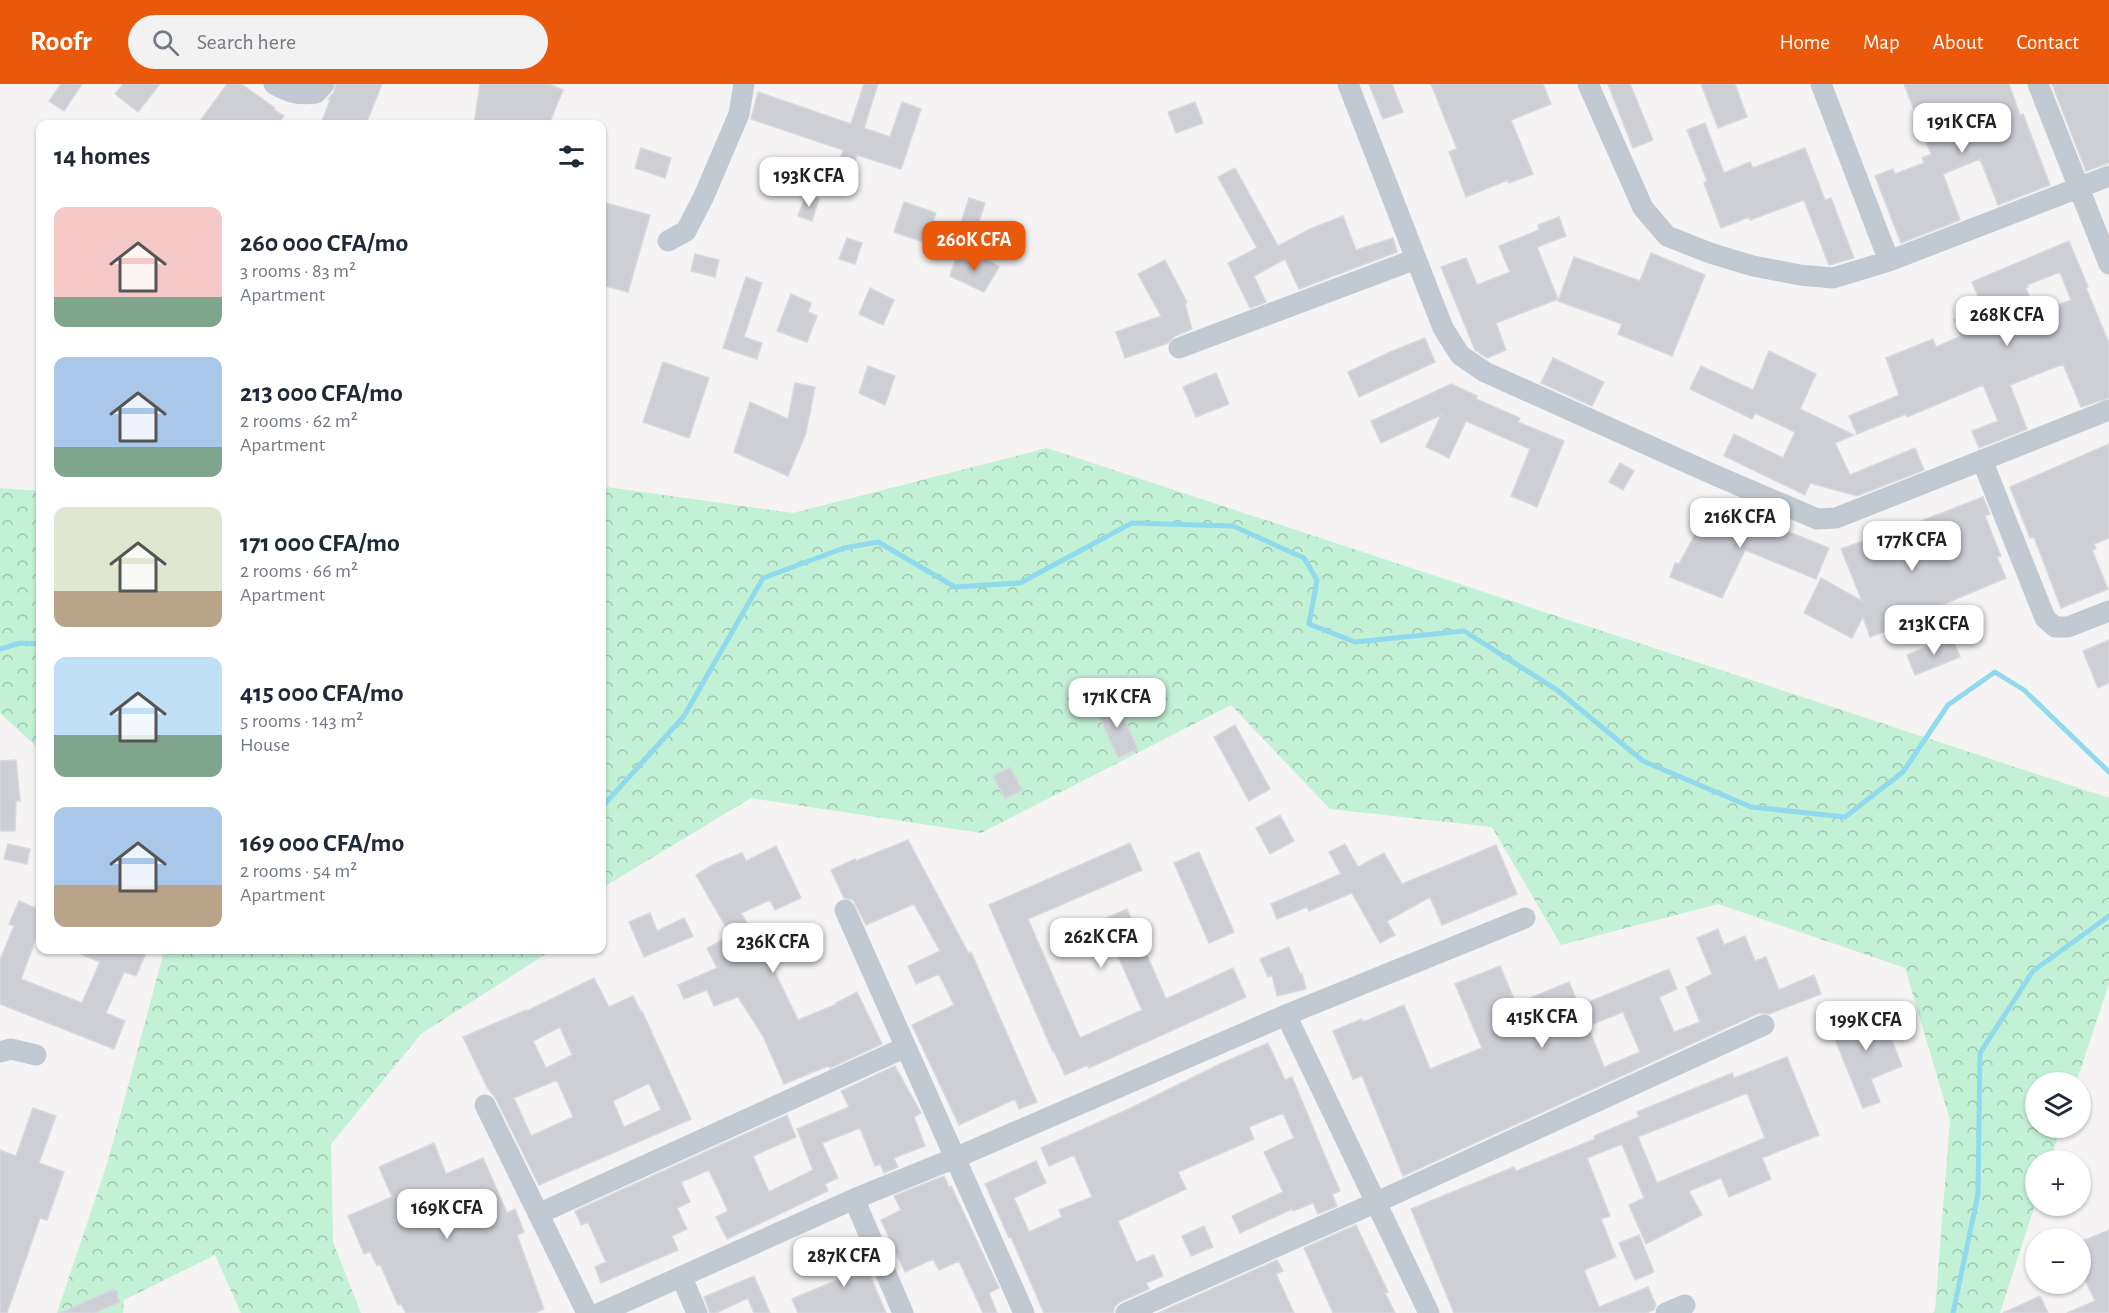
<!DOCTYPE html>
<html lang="en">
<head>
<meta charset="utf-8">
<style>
	:root { --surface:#fff; --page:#f2f2f3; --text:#1f2937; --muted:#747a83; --accent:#ea580c }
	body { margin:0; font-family:"Alegreya Sans",sans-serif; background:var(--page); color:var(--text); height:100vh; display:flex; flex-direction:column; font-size:22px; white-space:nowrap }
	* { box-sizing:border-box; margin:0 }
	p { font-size:20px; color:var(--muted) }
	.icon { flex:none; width:33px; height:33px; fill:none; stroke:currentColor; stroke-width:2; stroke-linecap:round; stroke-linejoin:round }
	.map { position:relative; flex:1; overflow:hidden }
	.panel { position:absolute; left:36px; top:36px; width:570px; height:834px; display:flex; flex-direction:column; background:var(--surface); border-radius:12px; box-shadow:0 2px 4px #0004 }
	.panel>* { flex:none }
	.fabs { position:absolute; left:2025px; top:988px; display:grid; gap:12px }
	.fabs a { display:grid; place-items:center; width:66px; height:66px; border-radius:50%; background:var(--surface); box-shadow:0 2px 4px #0004; font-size:30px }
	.price { position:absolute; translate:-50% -51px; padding:0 14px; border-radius:12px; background:#fff; color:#222; font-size:20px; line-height:39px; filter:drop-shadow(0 2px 3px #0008) }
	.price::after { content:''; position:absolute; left:50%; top:36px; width:18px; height:14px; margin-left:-9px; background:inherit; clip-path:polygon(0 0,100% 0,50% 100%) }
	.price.current { background:var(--accent); color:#fff }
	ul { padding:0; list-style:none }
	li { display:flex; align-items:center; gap:18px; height:150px; padding:0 18px }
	li span { display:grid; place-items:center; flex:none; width:168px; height:120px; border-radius:12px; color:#555 }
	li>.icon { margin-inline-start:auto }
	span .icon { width:72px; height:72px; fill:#fffc; stroke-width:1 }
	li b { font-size:26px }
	h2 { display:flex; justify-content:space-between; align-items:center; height:72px; padding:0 18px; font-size:26px }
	header { display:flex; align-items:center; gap:36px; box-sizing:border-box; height:84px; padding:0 30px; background:var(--accent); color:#fff }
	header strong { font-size:28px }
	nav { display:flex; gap:33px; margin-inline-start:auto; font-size:21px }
	.search { width:420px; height:54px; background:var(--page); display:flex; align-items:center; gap:15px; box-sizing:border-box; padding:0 21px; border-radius:33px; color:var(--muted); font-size:22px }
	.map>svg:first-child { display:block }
	.forest { fill:url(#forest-crowns) }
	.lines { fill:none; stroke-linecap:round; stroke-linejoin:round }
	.stream { stroke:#90daee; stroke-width:5 }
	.building { fill:#cdcfd5; stroke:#d7d9de; stroke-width:1.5; fill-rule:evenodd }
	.street { stroke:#c1cad2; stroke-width:21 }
</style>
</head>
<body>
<header>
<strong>Roofr</strong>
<div class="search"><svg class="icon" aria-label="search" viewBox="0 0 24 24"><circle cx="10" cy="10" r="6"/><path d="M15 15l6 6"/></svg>Search here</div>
<nav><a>Home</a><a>Map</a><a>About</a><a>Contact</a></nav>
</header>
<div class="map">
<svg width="2109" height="1229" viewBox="0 0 2109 1229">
	<defs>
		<pattern id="forest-crowns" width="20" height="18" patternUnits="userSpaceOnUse" patternTransform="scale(1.5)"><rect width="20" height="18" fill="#c3f1d5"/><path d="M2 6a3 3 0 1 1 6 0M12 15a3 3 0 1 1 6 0" fill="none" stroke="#a0c6b0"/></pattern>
	</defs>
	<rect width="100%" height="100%" fill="#f5f3f3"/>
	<path class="forest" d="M1047 364 2109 714V900L2076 999H2036V1044H2061L2050 1077H2036L2035 1121 2000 1229H1933L1935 1226 1950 1036 1905 884 1718 820 1561 861 1492 743 1330 725 1231 621 981 749 751 714 602 804V416L607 403 793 429Z
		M0 404 40 407V666L0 629Z
		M161 866H552L421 950 331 1060 333 1158 361 1229H241L215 1171 124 1216 123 1229H57L108 1077 163 871Z"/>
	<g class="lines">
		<path class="stream" d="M0 565 20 559 40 560
			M602 723 684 632 763 494 844 464 878 458 955 503 1020 499 1132 439 1233 442 1304 474 1317 496 1309 540 1355 558 1464 547 1557 606 1643 677 1751 723 1845 733 1903 688 1948 621 1995 588 2024 606 2109 688
			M1953 1229 1978 1110 1980 969 2033 887 2109 832"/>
	</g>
	<path class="building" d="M61 0H82L64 27 49 17Z
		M123 0H160L138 28 115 10Z
		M227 0H241L275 24 274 26 284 32 278 40H198Z
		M336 0H382L366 40H321L330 16 328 15 334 8Z
		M480 0H549L563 6 549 40H474Z
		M864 0H878L864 44 890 53 902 18 921 25 901 85 857 71 847 98 834 94 843 66 751 35 758 8 851 40Z
		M1369 0H1392L1403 28 1383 35Z
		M1431 0H1543L1551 20 1511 36 1533 90 1509 99 1508 96 1466 113 1449 68 1457 65Z
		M1608 0H1630L1653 56 1633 64Z
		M1701 0H1735L1747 33 1718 44Z
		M1904 0H2009L2020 31 2023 30 2050 101 1998 121 1980 75 1943 90 1960 136 1901 159 1875 92 1893 85 1895 90 1924 79 1922 74 1931 70Z
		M2052 0H2109V79L2086 87Z
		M1195 18 1203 39 1176 49 1168 28Z
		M1705 39 1724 89 1750 78 1753 84 1805 64 1825 116 1831 114 1854 174 1829 181 1804 116 1750 136 1749 133 1721 144 1704 99 1707 97 1687 46Z
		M641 64 671 74 665 94 635 84Z
		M1235 84 1278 162 1310 145 1343 132 1356 166 1393 154 1397 168 1299 205 1285 175 1254 192 1266 218 1250 224 1228 179 1257 164 1218 93Z
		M806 110 819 115 812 137 798 132Z
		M969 114 985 119 977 144 961 139Z
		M602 118 650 131 628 208 602 201Z
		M904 118 936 129 926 159 894 148Z
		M1559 133 1566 152 1537 163 1558 215 1496 239 1506 266 1487 274 1475 266 1441 183 1466 174 1477 201 1510 188 1499 162 1539 146 1538 141Z
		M847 154 862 159 855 180 839 175Z
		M2069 157 2088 203 2086 204 2109 259V314L2081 323 2063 280 2010 301 2027 345 1979 364 1972 347 1998 337 1983 301 1907 333 1906 330 1857 350 1849 332 1899 311 1886 274 1933 255 1936 263 1961 252 1954 236 1983 224 1972 198ZM2060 188 2071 216 2036 230 2026 204 2028 203 2027 201Z
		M1651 169 1705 191 1672 272 1618 250 1622 240 1558 217 1574 173 1640 197Z
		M695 170 719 176 715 193 691 187Z
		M957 170 980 178 984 173 999 183 984 208 950 192Z
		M1165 176 1187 218 1185 220 1192 245 1175 252 1168 259 1125 274 1116 248 1161 232 1138 190Z
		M746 193 762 199 744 253 762 259 757 275 723 264Z
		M870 204 894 216 883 241 859 230Z
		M791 210 811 219 808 228 817 232 807 258 777 247Z
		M1425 254 1435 278 1359 313 1348 288 1390 268Z
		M1769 267 1816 290 1800 325 1854 351 1835 359 1850 391 1915 364 1924 386 1857 412 1810 399 1805 411 1724 372 1734 350 1783 374 1795 348 1755 329 1752 335 1690 305 1701 282 1753 306Z
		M1553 274 1604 298 1592 322 1541 299Z
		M663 278 709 294 689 354 643 338Z
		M868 282 895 292 885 321 859 309Z
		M1216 289 1229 320 1196 333 1183 303Z
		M795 299 815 303 806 349 788 392 734 368 750 318 788 335Z
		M1451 300 1477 312 1476 315 1520 334 1518 338 1564 357 1537 423 1511 412 1530 365 1466 337 1449 374 1426 363 1441 331 1381 359 1371 337Z
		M2109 360V454L2094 460 2096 465 2092 466 2108 505 2061 524 2034 453 2030 454 2010 403Z
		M1620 379 1634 387 1623 406 1609 398Z
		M1983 413 1990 430 1985 432 2001 472 1997 473 2006 494 1942 521 1944 526 1870 553 1863 533 1852 554 1804 529 1821 494 1862 517 1841 465 1876 452 1877 454Z
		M1706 415 1759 440 1761 437 1829 464 1816 495 1745 466 1722 514 1670 493 1675 479 1679 480 1700 441 1695 439Z
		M1952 553 1960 573 1915 591 1907 571Z
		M2109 556V599L2098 604 2083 567Z
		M1116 616 1138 665 1118 674 1096 625Z
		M1235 641 1270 705 1249 717 1214 653Z
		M16 676 20 717 16 716 15 747H0V677Z
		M1010 683 1022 706 1005 715 993 692Z
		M1280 731 1294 757 1270 770 1256 744Z
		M908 756 969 870 971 868 1037 1018 1019 1025 1015 1015 959 1041 912 941 954 921 939 890 916 900 908 882 940 867 914 820 866 841 853 816 844 814 831 786 855 775 856 777Z
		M1130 759 1142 786 1028 835 1080 954 1142 926 1102 836 1127 825 1166 915 1233 884 1246 913 1089 984 1088 981 1065 991 1054 967 1053 968 989 821Z
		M8 760 30 765 27 780 4 775Z
		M1345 760 1358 783 1384 769 1402 800 1496 761 1517 810 1442 841 1430 813 1387 837 1395 851 1380 859 1352 809 1309 827 1307 823 1277 835 1271 820 1341 790 1329 768Z
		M776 762 801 814 775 826 770 816 741 829 769 876 798 936 837 920 836 919 857 908 882 960 830 984 828 982 784 1000 763 952 738 913 714 922 707 906 684 915 678 901 717 884 707 864 731 852 696 791 714 780 742 769 746 777Z
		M1199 768 1234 848 1209 859 1174 779Z
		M19 817 40 826V844L21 895 82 919 100 878 72 866H137L146 869 136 892 124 888 106 929 125 937 114 965 0 920V876L14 842 9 840Z
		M650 829 657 847 684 834 693 852 644 873 629 838Z
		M1718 845 1724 861 1745 852 1755 877 1766 873 1779 906 1814 891 1821 910 1769 930 1759 929 1403 1092 1362 992 1353 995 1333 947 1362 935 1363 938 1404 921 1430 985 1482 964 1455 900 1500 882 1516 920 1569 898 1579 922 1669 885 1677 905 1659 913 1674 948 1700 938 1686 903 1712 890 1697 854ZM1623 928 1640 968 1604 983 1588 942Z
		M1289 863 1300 890 1302 889 1306 905 1277 912 1272 891 1268 893 1260 875Z
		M594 894 609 923 633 912 641 928 642 927 691 1035 539 1101 496 1015 487 1003 463 953 526 926 527 927ZM560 943 572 971 546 984 533 957ZM557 996 573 1033 531 1052 514 1014ZM649 999 661 1026 624 1043 613 1017Z
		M1879 923 1902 982 1871 995 1880 1018 1863 1024 1830 943Z
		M1268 959 1285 996 1292 993 1330 1084 1340 1107 1332 1110 1337 1122 1318 1130 1313 1119 1293 1127 1292 1125 1240 1149 1232 1132 1283 1108 1264 1068 1294 1054 1283 1029 1249 1043 1254 1055 1178 1088 1186 1105 1118 1137 1136 1178 1154 1171 1163 1192 1146 1199 1149 1205 1120 1218 1115 1222 1113 1229H1044L1011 1153 1009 1154 985 1100 1036 1077 1046 1099 1014 1114 1029 1148 1062 1133 1059 1126 1092 1113 1074 1071 1049 1082 1041 1064 1131 1024 1220 980Z
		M1787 973 1819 1051 1762 1074 1771 1095 1729 1113 1721 1094 1689 1107 1702 1131 1646 1160 1629 1121 1644 1114 1622 1060 1587 1074 1610 1132 1601 1135 1616 1173 1584 1186 1599 1223 1648 1203 1656 1221 1654 1226 1646 1229H1454L1411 1125 1514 1083 1516 1087 1595 1055 1594 1052 1639 1033 1637 1028 1732 989 1734 994ZM1747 1009 1765 1054 1657 1099 1638 1053Z
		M895 982 921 1029 914 1033 925 1062 894 1074 898 1083 884 1089 880 1080 875 1082 860 1044 822 1059 838 1094 825 1100 828 1107 727 1155 716 1133 728 1127 709 1086 681 1098 690 1118 677 1124 687 1145 672 1152 678 1166 601 1199 595 1183 606 1178 588 1138 581 1141 575 1127 787 1031 796 1053 753 1072 769 1108 813 1086 797 1045 849 1023 841 1007Z
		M33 1024 56 1032 39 1079 64 1088 47 1136 40 1134 7 1229H0V1066L16 1072Z
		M434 1059 446 1090 483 1074 507 1129 515 1125 524 1148 517 1151 544 1225 535 1229H406L401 1220 398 1221 380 1180 377 1182 370 1167 364 1170 348 1132 392 1113 379 1083Z
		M944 1092 949 1103 951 1102 999 1204 989 1209 997 1229H983L959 1177 939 1186 933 1175 905 1188 881 1136 901 1126 894 1112Z
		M1356 1141 1388 1208 1385 1209 1395 1229H1333L1304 1164Z
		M1204 1142 1213 1163 1191 1172 1182 1152Z
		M2109 1146V1229H2067L2095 1217 2080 1185V1158Z
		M1639 1151 1654 1188 1635 1196 1619 1159Z
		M854 1154 886 1229H798L792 1215 847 1192 834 1163Z
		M1277 1176 1283 1187 1276 1190 1294 1229H1158Z
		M754 1192 770 1229H754L748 1214 716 1229H710L704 1213Z
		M114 1205 120 1218 95 1229H60Z
		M2040 1212 2048 1229H2003Z"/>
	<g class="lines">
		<path class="street" d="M274 0C289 9 299 11 316 9L324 0
			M1348 0 1443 244 1460 271 1485 288 1710 389 1817 435 1836 434 2109 326
			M1588 0 1643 124 1667 152 1710 169 1753 182 1800 191 1833 194 1889 177 2109 92
			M1821 0 1889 177
			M2038 0 2109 180
			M668 157 686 147 704 112 739 30 744 0
			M1179 264 1416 175
			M1982 376 2045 534 2055 543H2068L2109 527
			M845 826 1024 1229
			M1286 931 1429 1229
			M0 968 11 965 36 971
			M485 1021 587 1229
			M854 1115 903 1229
			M538 1130 906 963
			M682 1194 697 1229
			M600 1229 854 1115 955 1074 1286 931 1525 834
			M1126 1229 1377 1118 1764 941
			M1666 1229 1685 1221"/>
	</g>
</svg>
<div class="fabs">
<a><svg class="icon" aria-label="layers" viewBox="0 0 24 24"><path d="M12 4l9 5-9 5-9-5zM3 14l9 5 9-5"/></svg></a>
<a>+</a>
<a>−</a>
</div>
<b class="price" style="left:1962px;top:70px">191K CFA</b>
<b class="price" style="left:809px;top:124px">193K CFA</b>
<b class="price current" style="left:974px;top:188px">260K CFA</b>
<b class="price" style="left:2007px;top:263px">268K CFA</b>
<b class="price" style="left:1740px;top:465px">216K CFA</b>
<b class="price" style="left:1912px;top:488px">177K CFA</b>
<b class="price" style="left:1934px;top:572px">213K CFA</b>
<b class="price" style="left:1117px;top:645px">171K CFA</b>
<b class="price" style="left:1101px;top:885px">262K CFA</b>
<b class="price" style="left:773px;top:890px">236K CFA</b>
<b class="price" style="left:1542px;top:965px">415K CFA</b>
<b class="price" style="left:1866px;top:968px">199K CFA</b>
<b class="price" style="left:447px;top:1156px">169K CFA</b>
<b class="price" style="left:844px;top:1204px">287K CFA</b>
<section class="panel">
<h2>14 homes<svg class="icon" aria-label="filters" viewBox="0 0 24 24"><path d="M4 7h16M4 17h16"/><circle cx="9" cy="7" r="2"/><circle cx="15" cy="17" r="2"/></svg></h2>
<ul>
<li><span style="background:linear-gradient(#f6c9c9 75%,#7fa58c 0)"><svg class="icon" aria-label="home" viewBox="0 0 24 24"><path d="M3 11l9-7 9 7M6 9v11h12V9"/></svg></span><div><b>260 000 CFA/mo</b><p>3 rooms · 83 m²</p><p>Apartment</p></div></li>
<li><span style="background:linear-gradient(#a9c7e8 75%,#7fa58c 0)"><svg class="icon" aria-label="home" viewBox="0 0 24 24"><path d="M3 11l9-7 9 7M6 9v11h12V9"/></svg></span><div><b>213 000 CFA/mo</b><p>2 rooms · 62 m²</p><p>Apartment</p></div></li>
<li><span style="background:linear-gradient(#dfe7d0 70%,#b9a48a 0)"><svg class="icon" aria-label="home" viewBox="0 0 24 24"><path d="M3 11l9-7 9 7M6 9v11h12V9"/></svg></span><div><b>171 000 CFA/mo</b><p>2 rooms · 66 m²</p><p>Apartment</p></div></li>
<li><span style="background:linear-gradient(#bfe0f5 65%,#7fa58c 0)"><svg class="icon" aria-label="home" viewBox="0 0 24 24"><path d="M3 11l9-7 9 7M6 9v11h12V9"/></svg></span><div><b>415 000 CFA/mo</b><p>5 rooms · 143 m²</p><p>House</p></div></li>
<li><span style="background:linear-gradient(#a9c7e8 65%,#b9a48a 0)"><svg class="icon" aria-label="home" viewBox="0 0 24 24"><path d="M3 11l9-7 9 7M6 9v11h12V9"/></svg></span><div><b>169 000 CFA/mo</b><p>2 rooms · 54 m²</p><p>Apartment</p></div></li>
</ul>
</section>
</div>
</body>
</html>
